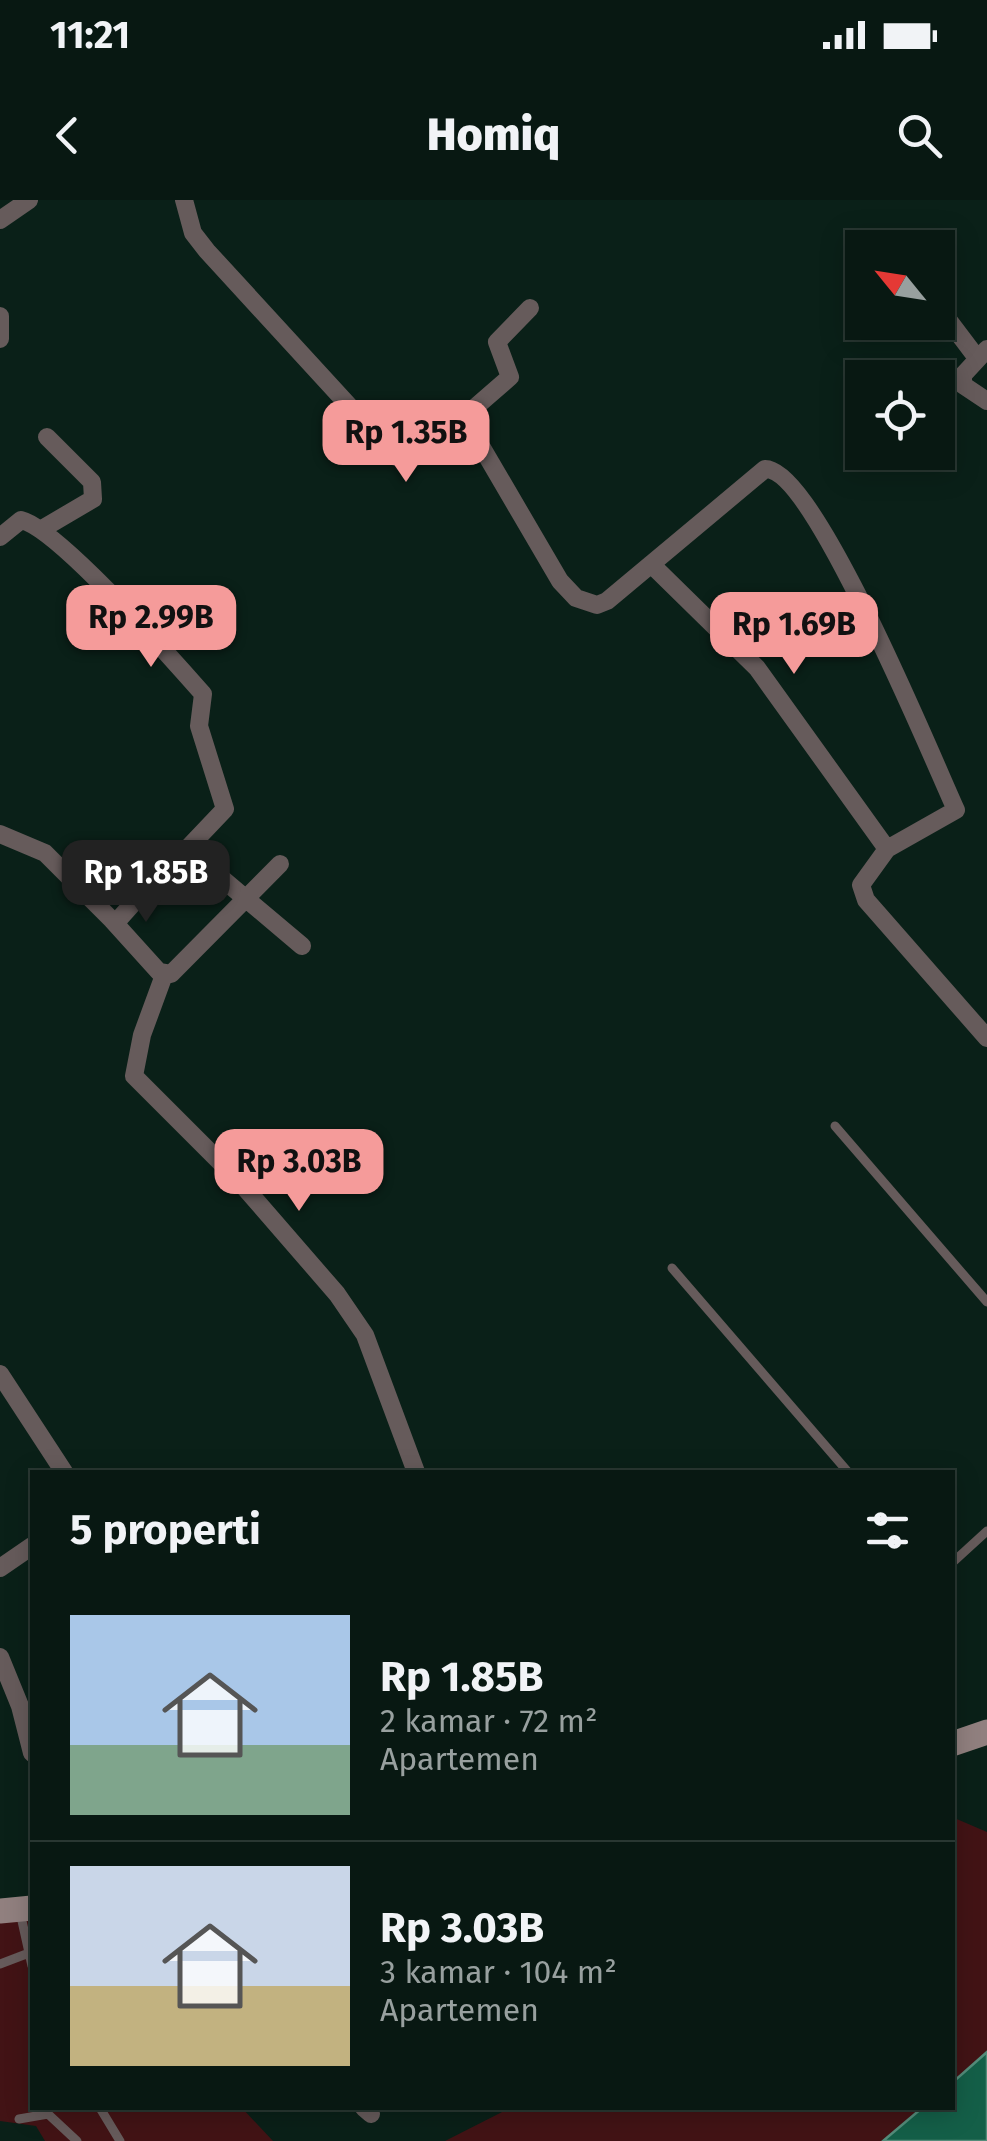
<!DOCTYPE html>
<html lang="id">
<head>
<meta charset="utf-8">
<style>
	:root { --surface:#081812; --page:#11211b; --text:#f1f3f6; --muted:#98a09f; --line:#293732; --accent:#f59b9a }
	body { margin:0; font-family:"Fira Sans",sans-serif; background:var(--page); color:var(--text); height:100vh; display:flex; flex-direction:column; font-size:38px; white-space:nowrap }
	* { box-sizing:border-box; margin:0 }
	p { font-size:32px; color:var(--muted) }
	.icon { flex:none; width:55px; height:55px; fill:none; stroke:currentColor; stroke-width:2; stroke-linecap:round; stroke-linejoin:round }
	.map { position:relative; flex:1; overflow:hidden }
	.sheet { position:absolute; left:30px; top:1270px; width:925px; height:640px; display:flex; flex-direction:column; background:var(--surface); border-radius:0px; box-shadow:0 5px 25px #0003,0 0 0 2px var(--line) }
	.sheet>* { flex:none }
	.needle { width:65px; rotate:300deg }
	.fabs { position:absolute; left:845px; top:30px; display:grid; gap:20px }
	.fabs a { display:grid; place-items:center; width:110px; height:110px; border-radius:0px; background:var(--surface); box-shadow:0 5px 25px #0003,0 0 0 2px var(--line); font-size:50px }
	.price { position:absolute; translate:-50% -85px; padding:0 22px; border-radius:20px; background:var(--accent); color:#111; font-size:32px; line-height:65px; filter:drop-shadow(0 2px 5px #0008) }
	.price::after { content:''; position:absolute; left:50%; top:60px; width:30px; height:22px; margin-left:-15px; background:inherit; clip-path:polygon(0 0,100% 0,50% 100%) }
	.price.active { background:#222; color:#fff }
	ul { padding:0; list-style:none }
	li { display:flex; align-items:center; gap:30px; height:250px; padding:0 40px }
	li+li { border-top:2px solid var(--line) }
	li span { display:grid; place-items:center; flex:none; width:280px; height:200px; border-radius:0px; color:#555 }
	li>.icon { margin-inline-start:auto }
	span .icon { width:120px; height:120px; fill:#fffc; stroke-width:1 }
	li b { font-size:42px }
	h2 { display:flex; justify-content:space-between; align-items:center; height:120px; padding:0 40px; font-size:42px }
	.status { display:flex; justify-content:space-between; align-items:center; height:70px; padding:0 50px; background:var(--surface); direction:ltr }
	.status svg { height:28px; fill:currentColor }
	header { display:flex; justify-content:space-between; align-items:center; height:130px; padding:0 40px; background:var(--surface); font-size:45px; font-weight:800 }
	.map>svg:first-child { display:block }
	.green { fill:#421315 }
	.water { fill:#145f48; stroke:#548c7a; stroke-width:2.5 }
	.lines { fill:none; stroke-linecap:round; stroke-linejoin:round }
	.lane { stroke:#665b5b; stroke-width:9 }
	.street { stroke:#665b5b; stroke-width:18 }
	.secondary { stroke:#91807f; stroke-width:25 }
</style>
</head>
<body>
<div class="status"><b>11:21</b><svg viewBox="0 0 49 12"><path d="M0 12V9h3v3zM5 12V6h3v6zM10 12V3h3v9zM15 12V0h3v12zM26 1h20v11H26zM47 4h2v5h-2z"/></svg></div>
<header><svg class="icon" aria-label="back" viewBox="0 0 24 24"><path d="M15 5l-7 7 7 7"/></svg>Homiq<svg class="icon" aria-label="search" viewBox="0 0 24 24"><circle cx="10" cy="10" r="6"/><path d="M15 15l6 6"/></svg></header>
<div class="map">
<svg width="987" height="1941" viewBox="0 0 987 1941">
	<rect width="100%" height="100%" fill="#0a2018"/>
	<path class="green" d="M952 1617 987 1632V1852L953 1882Z
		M32 1708V1908H242L273 1941H45L36 1926 0 1921V1711Z
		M510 1908H922L883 1941H445Z"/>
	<path class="water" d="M987 1852V1941H883L922 1908H952L953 1882Z"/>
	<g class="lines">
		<path class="lane" d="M835 926 987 1102
			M672 1068 848 1272
			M952 1363 987 1331
			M20 1712 32 1766
			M0 1764 29 1753
			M100 1908 120 1941
			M19 1919 48 1914 77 1941"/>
		<path class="street" d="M184 0 193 33 207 51 396 257C423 266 446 234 464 217L560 381 576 398 597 405 607 401 765 269C814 268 932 558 956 610L887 649 861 685 866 700 987 838
			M0 20 29 0
			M940 109 977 158
			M0 116V139
			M987 149 963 175V185L987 201
			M464 217 510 177 497 142 530 108
			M42 329 93 299 92 282 47 237
			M0 337 21 320C57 328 173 460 203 494L199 526 225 609 187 649
			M651 364 757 468 887 649
			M0 634 45 653 112 720 119 719 180 651 187 649 302 746
			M112 720 159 772 171 774 280 664
			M164 775 142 835 134 876 239 981 337 1094 365 1135 416 1272
			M0 1174 64 1272
			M0 1368 32 1346
			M0 1457 20 1506 32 1553
			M364 1908 371 1914"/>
		<path class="secondary" d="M952 1544 987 1532
			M0 1711 32 1708"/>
	</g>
</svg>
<div class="fabs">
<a><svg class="needle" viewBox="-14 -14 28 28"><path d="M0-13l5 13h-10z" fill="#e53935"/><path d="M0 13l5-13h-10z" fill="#98a09f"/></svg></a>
<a><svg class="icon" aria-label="locate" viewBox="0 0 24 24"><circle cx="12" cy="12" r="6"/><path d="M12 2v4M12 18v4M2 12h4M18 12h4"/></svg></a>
</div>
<b class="price" style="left:406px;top:285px">Rp 1.35B</b>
<b class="price" style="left:151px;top:470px">Rp 2.99B</b>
<b class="price" style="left:794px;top:477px">Rp 1.69B</b>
<b class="price active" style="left:146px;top:725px">Rp 1.85B</b>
<b class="price" style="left:299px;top:1014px">Rp 3.03B</b>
<section class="sheet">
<h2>5 properti<svg class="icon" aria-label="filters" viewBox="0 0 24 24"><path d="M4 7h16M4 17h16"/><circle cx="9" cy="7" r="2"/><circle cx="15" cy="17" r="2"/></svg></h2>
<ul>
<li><span style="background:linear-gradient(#a9c7e8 65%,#7fa58c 0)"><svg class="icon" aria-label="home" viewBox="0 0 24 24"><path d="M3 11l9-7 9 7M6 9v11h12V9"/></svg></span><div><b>Rp 1.85B</b><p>2 kamar · 72 m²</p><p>Apartemen</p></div></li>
<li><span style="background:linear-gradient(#c9d6e8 60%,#c2b280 0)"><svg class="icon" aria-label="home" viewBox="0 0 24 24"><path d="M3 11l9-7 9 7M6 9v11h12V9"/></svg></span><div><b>Rp 3.03B</b><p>3 kamar · 104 m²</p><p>Apartemen</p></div></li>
</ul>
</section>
</div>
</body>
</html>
